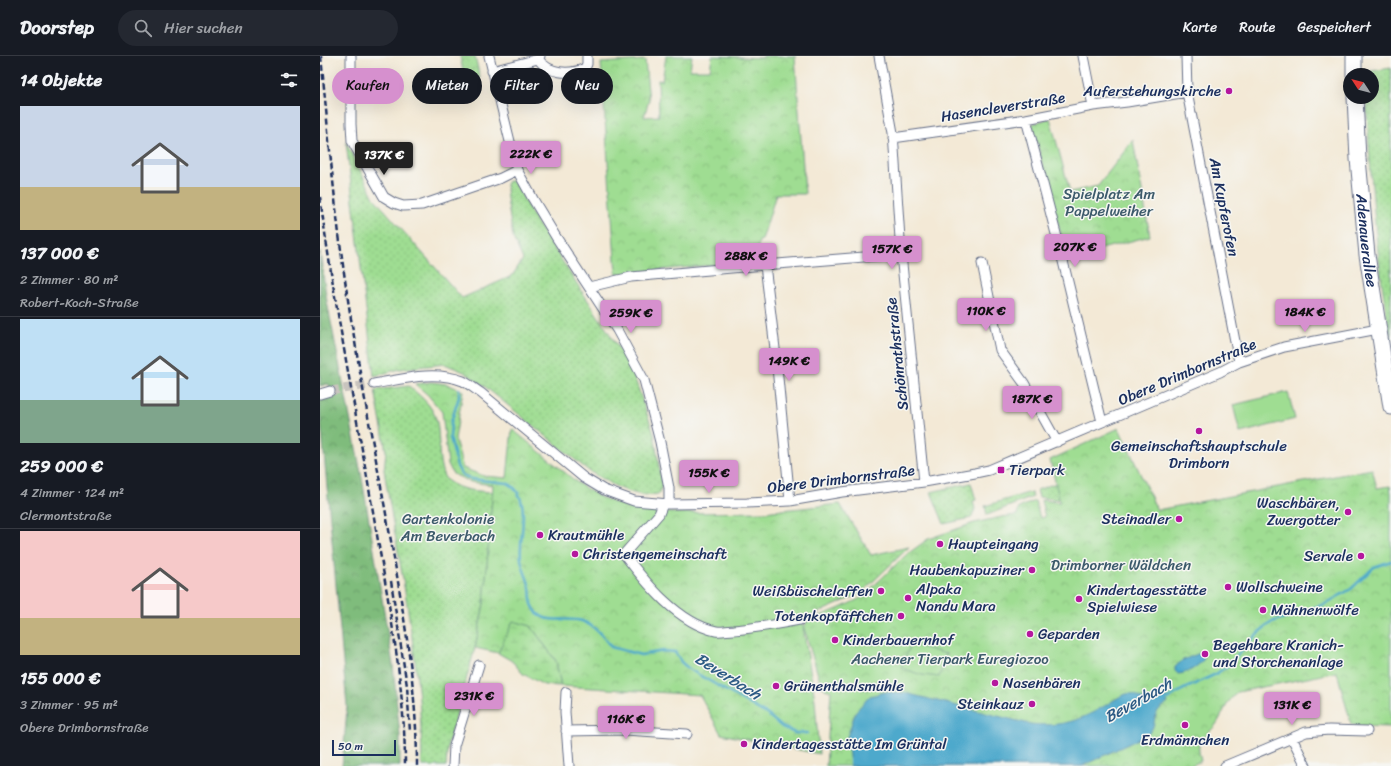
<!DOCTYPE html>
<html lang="de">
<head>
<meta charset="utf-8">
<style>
	:root { --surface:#171b24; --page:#242831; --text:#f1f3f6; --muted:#9ea1a6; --line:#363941; --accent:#d690ce }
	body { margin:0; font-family:Sriracha,sans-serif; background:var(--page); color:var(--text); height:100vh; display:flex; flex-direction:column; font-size:15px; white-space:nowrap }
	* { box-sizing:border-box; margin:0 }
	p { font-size:13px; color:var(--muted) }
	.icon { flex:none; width:22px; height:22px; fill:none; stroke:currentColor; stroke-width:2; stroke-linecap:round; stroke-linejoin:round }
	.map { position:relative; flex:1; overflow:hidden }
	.details { display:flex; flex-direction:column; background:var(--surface); width:320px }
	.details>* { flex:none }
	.banner { position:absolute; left:12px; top:12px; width:380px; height:36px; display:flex; gap:8px }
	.needle { width:26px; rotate:306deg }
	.fabs { position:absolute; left:1023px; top:12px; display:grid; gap:8px }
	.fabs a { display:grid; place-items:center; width:36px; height:36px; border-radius:50%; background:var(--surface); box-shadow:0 4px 16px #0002; font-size:20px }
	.scale { position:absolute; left:12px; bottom:10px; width:64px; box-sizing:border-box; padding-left:4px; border:2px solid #1b2f5e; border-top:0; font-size:11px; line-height:14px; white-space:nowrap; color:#1b2f5e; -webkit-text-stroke:3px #f6f6f2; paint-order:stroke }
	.price { position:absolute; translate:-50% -34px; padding:0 9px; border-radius:4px; background:var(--accent); color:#111; font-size:13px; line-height:26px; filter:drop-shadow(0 1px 2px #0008) }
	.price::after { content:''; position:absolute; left:50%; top:24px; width:12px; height:9px; margin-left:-6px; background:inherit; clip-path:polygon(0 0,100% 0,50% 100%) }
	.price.on { background:#222; color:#fff }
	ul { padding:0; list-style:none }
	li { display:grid; align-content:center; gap:8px; height:212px; padding:0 20px }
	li+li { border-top:1px solid var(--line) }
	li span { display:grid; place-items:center; height:124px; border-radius:0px; color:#555 }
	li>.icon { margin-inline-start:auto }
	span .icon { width:72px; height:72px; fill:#fffc; stroke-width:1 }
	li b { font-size:17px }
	h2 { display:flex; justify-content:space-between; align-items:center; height:48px; padding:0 20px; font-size:17px }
	.pill { padding:0 14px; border-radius:18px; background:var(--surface); box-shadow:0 4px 16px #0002; font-size:14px; line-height:36px }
	.pill.on { background:var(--accent); color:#111 }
	header { display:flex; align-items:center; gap:24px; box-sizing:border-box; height:56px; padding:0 20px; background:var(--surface); border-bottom:1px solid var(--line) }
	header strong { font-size:19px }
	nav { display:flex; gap:22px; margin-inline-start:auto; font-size:14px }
	.search { width:280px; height:36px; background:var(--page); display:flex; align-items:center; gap:10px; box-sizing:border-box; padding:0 14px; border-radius:22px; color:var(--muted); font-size:15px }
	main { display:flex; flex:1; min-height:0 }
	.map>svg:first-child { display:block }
	.grass { fill:url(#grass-dots); stroke:#5d8678 }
	.forest { fill:url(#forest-crowns); stroke:#4d766d }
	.wetland { fill:url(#wetland-marsh); stroke:#5d8678 }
	.park { fill:url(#park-crowns); stroke:#5d8678 }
	.pitch { fill:#9fdd92; stroke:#5d8678 }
	.water { fill:#4da9cc; stroke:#346c95 }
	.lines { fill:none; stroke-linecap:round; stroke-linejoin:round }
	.stream { stroke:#4da9cc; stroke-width:2.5 }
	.street-tunnel { stroke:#c8c4be; stroke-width:9; stroke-dasharray:9 4.5; stroke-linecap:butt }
	.street-casing { stroke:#677088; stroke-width:11 }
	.primary-casing { stroke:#677088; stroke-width:17 }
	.street { stroke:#fff; stroke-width:9 }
	.primary { stroke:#fff; stroke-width:15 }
	.rail { stroke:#1b2f5e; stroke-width:2.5; stroke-dasharray:6 3; stroke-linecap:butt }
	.poi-dot { fill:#b5179e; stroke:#f6f6f2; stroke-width:1.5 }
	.labels { text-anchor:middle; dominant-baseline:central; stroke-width:3; stroke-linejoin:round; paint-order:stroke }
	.poi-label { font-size:15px; fill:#1b2f5e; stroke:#f6f6f2; text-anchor:start }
	.street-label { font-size:15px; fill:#1b2f5e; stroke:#f6f6f2 }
	.park-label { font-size:15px; fill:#3c5a6b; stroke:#f6f6f2 }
	.water-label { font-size:16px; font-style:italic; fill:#2c5a84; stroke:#f6f6f2 }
</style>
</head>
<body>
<header>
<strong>Doorstep</strong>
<div class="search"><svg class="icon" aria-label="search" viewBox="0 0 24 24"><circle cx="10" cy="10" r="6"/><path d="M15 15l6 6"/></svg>Hier suchen</div>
<nav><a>Karte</a><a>Route</a><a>Gespeichert</a></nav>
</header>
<main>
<section class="details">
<h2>14 Objekte<svg class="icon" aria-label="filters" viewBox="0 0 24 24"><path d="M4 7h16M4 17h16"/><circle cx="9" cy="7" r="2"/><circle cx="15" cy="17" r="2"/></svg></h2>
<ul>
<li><span style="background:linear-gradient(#c9d6e8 65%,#c2b280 0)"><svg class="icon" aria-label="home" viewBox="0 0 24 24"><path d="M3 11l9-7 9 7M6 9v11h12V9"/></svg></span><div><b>137 000 €</b><p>2 Zimmer · 80 m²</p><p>Robert-Koch-Straße</p></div></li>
<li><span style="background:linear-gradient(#bfe0f5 65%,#7fa58c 0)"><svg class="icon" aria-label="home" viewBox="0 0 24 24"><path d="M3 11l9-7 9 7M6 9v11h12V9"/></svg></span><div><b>259 000 €</b><p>4 Zimmer · 124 m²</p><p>Clermontstraße</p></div></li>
<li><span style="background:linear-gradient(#f6c9c9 70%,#c2b280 0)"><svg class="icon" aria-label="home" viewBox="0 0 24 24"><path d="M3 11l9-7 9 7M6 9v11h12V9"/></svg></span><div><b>155 000 €</b><p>3 Zimmer · 95 m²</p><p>Obere Drimbornstraße</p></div></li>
</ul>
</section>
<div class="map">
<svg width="1071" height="710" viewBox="0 0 1071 710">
	<defs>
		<pattern id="grass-dots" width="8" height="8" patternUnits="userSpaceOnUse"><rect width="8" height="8" fill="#9fdd92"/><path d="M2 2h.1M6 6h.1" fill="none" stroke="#88be80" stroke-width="1.8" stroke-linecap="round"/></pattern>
		<pattern id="forest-crowns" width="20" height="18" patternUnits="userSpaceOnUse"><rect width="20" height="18" fill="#7fbc7c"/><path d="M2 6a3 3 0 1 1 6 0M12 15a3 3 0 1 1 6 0" fill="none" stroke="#679969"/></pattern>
		<pattern id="wetland-marsh" width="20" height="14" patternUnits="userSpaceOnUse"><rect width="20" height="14" fill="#9fdd92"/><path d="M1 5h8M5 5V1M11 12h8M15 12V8" fill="none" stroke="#88be80"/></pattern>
		<pattern id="park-crowns" width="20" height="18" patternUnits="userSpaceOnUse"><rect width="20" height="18" fill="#9fdd92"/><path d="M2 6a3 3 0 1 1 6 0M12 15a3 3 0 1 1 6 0" fill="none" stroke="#88be80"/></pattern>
	</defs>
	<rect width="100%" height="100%" fill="#f6f6f2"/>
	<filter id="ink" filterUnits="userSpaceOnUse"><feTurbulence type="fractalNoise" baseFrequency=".025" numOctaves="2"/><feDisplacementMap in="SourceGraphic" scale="8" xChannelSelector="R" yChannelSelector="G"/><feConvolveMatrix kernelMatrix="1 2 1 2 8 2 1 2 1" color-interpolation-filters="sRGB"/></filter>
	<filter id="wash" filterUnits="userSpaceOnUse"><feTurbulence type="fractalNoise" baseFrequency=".012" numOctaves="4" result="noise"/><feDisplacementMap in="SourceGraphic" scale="16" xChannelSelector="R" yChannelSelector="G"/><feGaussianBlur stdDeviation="0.9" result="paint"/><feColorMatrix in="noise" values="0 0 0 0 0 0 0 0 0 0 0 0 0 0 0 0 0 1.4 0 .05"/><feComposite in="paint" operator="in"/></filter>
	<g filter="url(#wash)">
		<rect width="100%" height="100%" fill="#f3e9d6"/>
		<path class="grass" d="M1071 12V285C1056 204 1051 123 1046 41H1052V19H1045V16Z
			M26 86 54 142 142 242 192 220 203 203 193 182 187 143 186 128 188 125H193L196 129 213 160 304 300 315 323 334 378 342 428 340 437C319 446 287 426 269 415L163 329 144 316 125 308 80 313 54 320Z
			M89 330C99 339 110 347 115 360 122 376 115 415 128 425 141 435 158 435 173 436L164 548 155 592 128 688 126 710H102C102 610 80 512 64 414L66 395 55 334Z
			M651 427 656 444 653 445 655 453 651 462 624 468 611 436Z
			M736 427 740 444 719 441 717 434Z
			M711 436 713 441 667 459 665 450Z"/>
		<path class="forest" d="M0 196 7 246 42 422 73 609 80 680V710H22L26 665 27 650 0 354V344L2 342 11 340 9 328 0 330Z"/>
		<path class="wetland" d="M192 564 211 570 236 605 241 630 224 629 203 618 192 605 178 597Z"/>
		<path class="park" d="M140 0H155L160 22 145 25Z
			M346 0H372L370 14H390L392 0 443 2V0H475L485 138H456L442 184 439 185 435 205 296 218 281 7 325 4 329 44 324 61 339 60 338 24 342 25Z
			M730 62 750 136 778 130 813 84 830 180 747 202 712 68Z
			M111 326 127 328 143 335 135 383 143 412 164 420 187 422 192 373 259 428 280 441 295 447 312 452 335 456 357 457 443 456 520 448 551 499 589 491 540 538 482 564 495 644 499 698 401 678 380 639 241 630 236 605 211 570 193 565 178 597 155 592 164 548 173 429 151 426 133 418 128 408 122 356 108 339 95 328Z
			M799 372 837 454 1052 413 1057 432 1070 430 1071 437V671L1037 670 1031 668 1017 616 918 636C905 646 904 658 895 670 890 676 881 681 879 689 878 694 880 700 881 705L870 710H506L511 635 505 633 501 629 484 572 487 565 518 553 541 542 586 499 608 483 654 467 682 461 697 459 699 452 715 445 720 462 725 461 721 444 740 446 730 404Z"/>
		<path class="pitch" d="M968 336 975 363 920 377 913 349Z
			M591 588 626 598 619 621 602 619 581 612Z"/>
		<path class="water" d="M880 597 884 601V603C877 611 869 617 858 618L855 615V611L863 604Z
			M565 636 585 637 710 668C738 671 757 666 781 652 789 648 797 641 806 638 817 635 824 647 831 647 836 647 841 643 845 640L848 647C845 649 840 652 838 655 832 664 837 670 827 679L762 710H530L527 681 536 655 550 640Z"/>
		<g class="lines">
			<path class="stream" d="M139 333V341L131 366 130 381 137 410 141 418 151 423 187 427C214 440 198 480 201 503 202 513 208 522 210 532 211 538 210 545 213 550 221 571 245 560 262 565 275 570 283 580 291 591L321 599 344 595 355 596 361 606 369 613 448 659 462 671 475 677H487
				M846 644 862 634 896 618 907 610 939 576 952 566 1005 548 1031 533 1054 511 1071 505"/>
		</g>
	</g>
	<g filter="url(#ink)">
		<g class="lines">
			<path class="street-tunnel" d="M10 335 54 328"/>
			<defs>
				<path id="street" d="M31 0V68L32 85 64 141 74 147 83 150 102 149 181 122 197 114
					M169 0 197 114 213 143 236 181 297 274 324 324 340 386 349 432V448
					M559 0 573 77 581 198 604 426
					M763 0 773 50
					M866 0 867 36 919 306
					M218 3C229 18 249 19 265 12L267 8V0
					M172 15 218 3 220 0
					M706 63 741 197 782 366
					M573 82 706 63 773 50 807 46 867 36
					M662 207 680 294 704 327 737 386
					M445 209 456 301 470 445
					M269 231 311 221 445 209 581 198
					M54 328C83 323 114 314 143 325 149 328 155 333 161 337L264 422 284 434 314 445 349 448 427 447 470 445 522 436 604 426 655 417 669 414 794 361 900 316 919 306 964 291 1058 273
					M0 338 10 335
					M343 448 339 458 304 498C326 527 358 567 396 575 401 576 408 574 414 574 437 572 458 568 480 564
					M246 636 245 656 249 710
					M246 675 305 674 367 678
					M972 682 986 710
					M133 710 134 690 159 609
					M905 710 986 676 1009 674 1047 675"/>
				<g id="primary">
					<path d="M1034 0V19"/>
					<path id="s1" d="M1035 41 1038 103 1047 199 1071 351"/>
				</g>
			</defs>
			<use href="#street" class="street-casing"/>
			<use href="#primary" class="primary-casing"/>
			<use href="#street" class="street"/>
			<use href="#primary" class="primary"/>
			<path class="rail" d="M1 0C10 95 18 192 35 286 46 353 59 419 71 485 84 560 97 634 97 710
				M0 141C15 254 38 366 57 479 70 555 85 632 85 710
				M71 525 87 630 90 676"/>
		</g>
	</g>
	<g class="poi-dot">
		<circle cx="909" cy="35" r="4"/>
		<circle cx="879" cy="375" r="4"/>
		<rect x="677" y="410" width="8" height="8" rx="2"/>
		<circle cx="1028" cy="456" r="4"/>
		<circle cx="859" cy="463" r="4"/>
		<circle cx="220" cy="479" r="4"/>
		<circle cx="620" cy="488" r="4"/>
		<circle cx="255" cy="498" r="4"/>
		<circle cx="1041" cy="500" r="4"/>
		<circle cx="712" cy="514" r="4"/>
		<circle cx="908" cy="531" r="4"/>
		<circle cx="561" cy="535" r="4"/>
		<circle cx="588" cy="542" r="4"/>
		<circle cx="759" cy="543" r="4"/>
		<circle cx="943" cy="554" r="4"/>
		<circle cx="581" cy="560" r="4"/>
		<circle cx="710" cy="578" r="4"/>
		<circle cx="515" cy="584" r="4"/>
		<circle cx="885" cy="598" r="4"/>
		<circle cx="675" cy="627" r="4"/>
		<circle cx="456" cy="630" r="4"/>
		<circle cx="712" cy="648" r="4"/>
		<circle cx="865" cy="669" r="4"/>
		<circle cx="424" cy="688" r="4"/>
	</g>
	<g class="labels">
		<g class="poi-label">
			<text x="901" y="35" text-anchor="end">Auferstehungskirche</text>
			<text x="879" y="390" text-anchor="middle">Gemeinschaftshauptschule<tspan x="879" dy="17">Drimborn</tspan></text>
			<text x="689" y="414">Tierpark</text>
			<text x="1020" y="447" text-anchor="end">Waschbären,<tspan x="1020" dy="17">Zwergotter</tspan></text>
			<text x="851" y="463" text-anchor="end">Steinadler</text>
			<text x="228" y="479">Krautmühle</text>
			<text x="628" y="488">Haupteingang</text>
			<text x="263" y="498">Christengemeinschaft</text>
			<text x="1033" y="500" text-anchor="end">Servale</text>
			<text x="704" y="514" text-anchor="end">Haubenkapuziner</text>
			<text x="916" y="531">Wollschweine</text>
			<text x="596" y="533">Alpaka<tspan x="596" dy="17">Nandu Mara</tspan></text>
			<text x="767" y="534">Kindertagesstätte<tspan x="767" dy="17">Spielwiese</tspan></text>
			<text x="553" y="535" text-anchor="end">Weißbüschelaffen</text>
			<text x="951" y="554">Mähnenwölfe</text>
			<text x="573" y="560" text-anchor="end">Totenkopfäffchen</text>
			<text x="718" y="578">Geparden</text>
			<text x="523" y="584">Kinderbauernhof</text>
			<text x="893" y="589">Begehbare Kranich-<tspan x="893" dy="17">und Storchenanlage</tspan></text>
			<text x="683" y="627">Nasenbären</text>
			<text x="464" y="630">Grünenthalsmühle</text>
			<text x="704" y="648" text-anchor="end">Steinkauz</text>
			<text x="865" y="684" text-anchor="middle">Erdmännchen</text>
			<text x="432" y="688">Kindertagesstätte Im Grüntal</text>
		</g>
		<g class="street-label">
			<text transform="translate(683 51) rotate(-9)">Hasencleverstraße</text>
			<text transform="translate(904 151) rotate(79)">Am Kupferofen</text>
			<text stroke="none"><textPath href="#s1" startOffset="144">Adenauerallee</textPath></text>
			<text transform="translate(577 298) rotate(-96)">Schönrathstraße</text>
			<text transform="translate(867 316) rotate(-23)">Obere Drimbornstraße</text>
			<text transform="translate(521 423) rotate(-7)">Obere Drimbornstraße</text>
		</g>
		<g class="park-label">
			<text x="789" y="138">Spielplatz Am<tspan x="789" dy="17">Pappelweiher</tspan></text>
			<text x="128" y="463">Gartenkolonie<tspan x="128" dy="17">Am Beverbach</tspan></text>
			<text x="801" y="509">Drimborner Wäldchen</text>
			<text x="630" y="603">Aachener Tierpark Euregiozoo</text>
		</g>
		<g class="water-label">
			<text transform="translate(408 620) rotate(32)">Beverbach</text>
			<text transform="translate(818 644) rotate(-29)">Beverbach</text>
		</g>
	</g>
</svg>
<div class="fabs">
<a><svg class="needle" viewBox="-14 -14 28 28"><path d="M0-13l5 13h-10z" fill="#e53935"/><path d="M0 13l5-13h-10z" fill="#9ea1a6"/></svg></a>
</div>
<div class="scale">50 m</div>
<b class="price" style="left:211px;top:119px">222K €</b>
<b class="price on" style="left:64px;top:120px">137K €</b>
<b class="price" style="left:755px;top:212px">207K €</b>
<b class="price" style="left:572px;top:214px">157K €</b>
<b class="price" style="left:426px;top:221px">288K €</b>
<b class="price" style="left:666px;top:276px">110K €</b>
<b class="price" style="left:985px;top:277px">184K €</b>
<b class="price" style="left:311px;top:278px">259K €</b>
<b class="price" style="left:469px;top:326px">149K €</b>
<b class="price" style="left:712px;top:364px">187K €</b>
<b class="price" style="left:389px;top:438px">155K €</b>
<b class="price" style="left:154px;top:661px">231K €</b>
<b class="price" style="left:972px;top:670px">131K €</b>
<b class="price" style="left:306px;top:684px">116K €</b>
<div class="banner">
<a class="pill on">Kaufen</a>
<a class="pill">Mieten</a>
<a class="pill">Filter</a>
<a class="pill">Neu</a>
</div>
</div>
</main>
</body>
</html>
